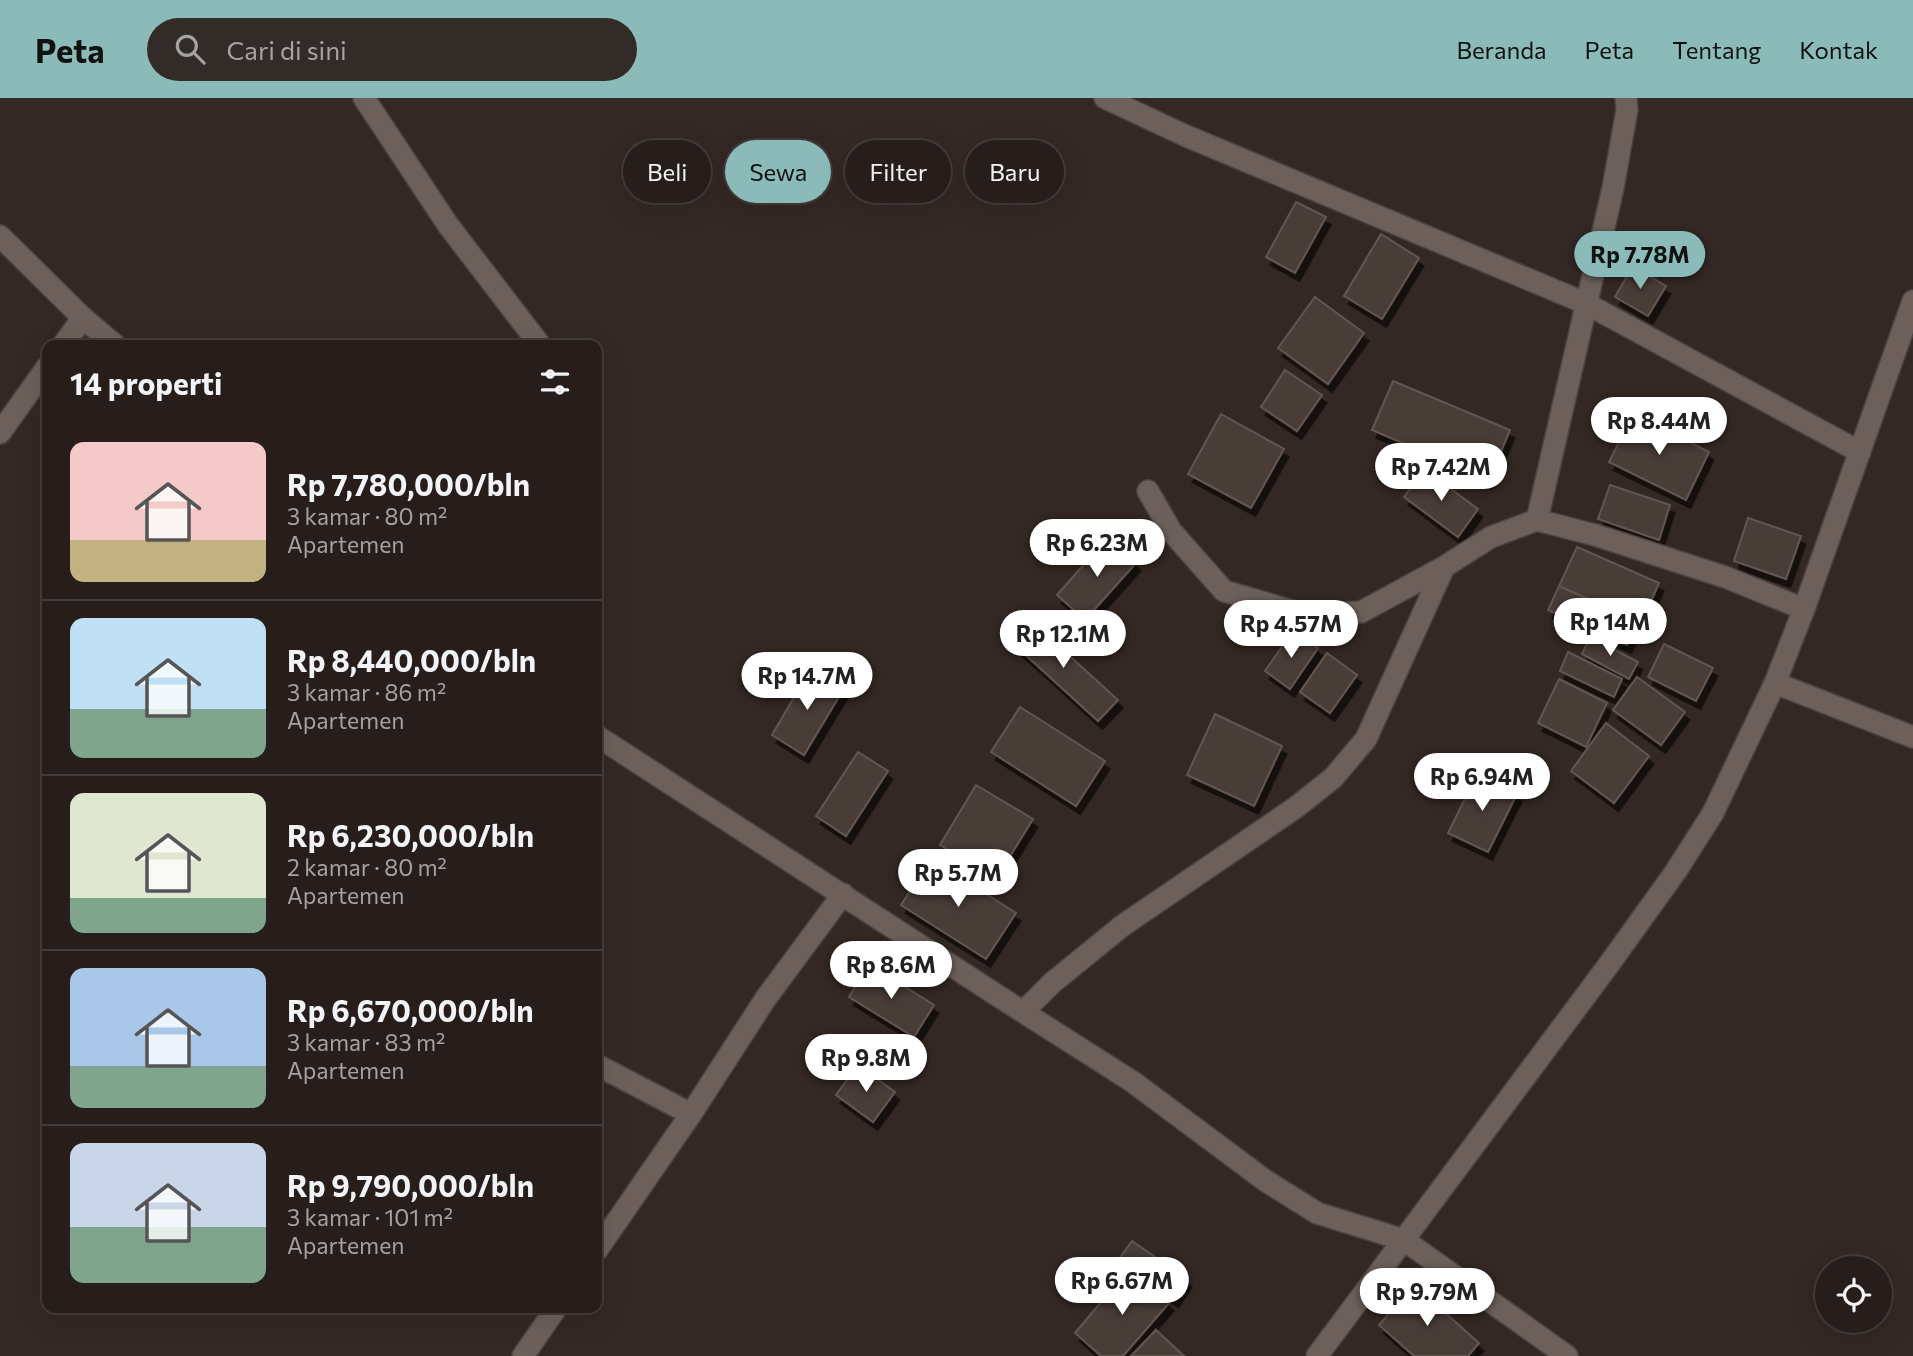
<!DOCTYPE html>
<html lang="id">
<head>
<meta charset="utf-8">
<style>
	:root { --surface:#271e1b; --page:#332b28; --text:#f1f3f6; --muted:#a4a2a3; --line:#433c3a; --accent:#8bbbb9 }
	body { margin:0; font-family:Commissioner,sans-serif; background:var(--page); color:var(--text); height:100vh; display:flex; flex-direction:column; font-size:26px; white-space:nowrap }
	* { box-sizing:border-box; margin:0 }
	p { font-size:23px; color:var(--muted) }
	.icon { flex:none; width:38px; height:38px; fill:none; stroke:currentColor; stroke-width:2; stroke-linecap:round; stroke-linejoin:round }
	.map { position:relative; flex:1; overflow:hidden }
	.panel { position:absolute; left:42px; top:242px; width:560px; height:973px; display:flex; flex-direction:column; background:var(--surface); border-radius:14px; box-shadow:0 7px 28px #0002,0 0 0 2px var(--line) }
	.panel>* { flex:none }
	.banner { position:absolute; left:623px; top:42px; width:665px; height:63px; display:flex; gap:14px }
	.fabs { position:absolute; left:1815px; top:1158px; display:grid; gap:14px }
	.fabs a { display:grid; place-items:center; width:77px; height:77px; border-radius:50%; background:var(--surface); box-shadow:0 7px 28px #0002,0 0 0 2px var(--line); font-size:35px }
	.price { position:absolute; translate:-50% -60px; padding:0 16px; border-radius:24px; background:#fff; color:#222; font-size:23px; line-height:46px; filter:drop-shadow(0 2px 4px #0008) }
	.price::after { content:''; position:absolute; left:50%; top:42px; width:21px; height:16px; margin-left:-10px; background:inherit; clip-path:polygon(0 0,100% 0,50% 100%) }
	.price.active { background:var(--accent); color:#111 }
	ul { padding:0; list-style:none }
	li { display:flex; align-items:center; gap:21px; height:175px; padding:0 28px }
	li+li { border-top:2px solid var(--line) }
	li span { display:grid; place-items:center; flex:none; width:196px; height:140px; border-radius:14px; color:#555 }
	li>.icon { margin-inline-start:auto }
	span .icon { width:84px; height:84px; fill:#fffc; stroke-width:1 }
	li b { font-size:30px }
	h2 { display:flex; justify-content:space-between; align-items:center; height:84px; padding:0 28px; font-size:30px }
	.tag { padding:0 24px; border-radius:32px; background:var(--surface); box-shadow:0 7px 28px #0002,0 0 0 2px var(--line); font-size:24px; line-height:63px }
	.tag.active { background:var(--accent); color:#111 }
	header { display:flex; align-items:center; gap:42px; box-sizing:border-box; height:98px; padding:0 35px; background:var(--accent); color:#111 }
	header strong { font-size:33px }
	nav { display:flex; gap:38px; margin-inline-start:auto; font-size:24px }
	.search { width:490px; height:63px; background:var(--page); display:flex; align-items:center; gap:18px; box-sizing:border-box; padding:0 24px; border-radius:38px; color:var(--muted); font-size:26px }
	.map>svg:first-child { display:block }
	.building { fill:#493c38; stroke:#645651; stroke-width:2; filter:url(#shadow) }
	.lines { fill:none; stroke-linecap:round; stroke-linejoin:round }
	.street-casing { stroke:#4d433f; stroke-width:24 }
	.street { stroke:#6d605b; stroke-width:21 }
</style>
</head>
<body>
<header>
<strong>Peta</strong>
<div class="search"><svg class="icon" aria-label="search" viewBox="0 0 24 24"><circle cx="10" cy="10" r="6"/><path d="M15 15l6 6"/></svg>Cari di sini</div>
<nav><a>Beranda</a><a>Peta</a><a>Tentang</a><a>Kontak</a></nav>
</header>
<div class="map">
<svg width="1913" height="1258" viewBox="0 0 1913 1258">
	<defs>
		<filter id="shadow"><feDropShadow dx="4.5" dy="8" stdDeviation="0" flood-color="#0009"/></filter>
	</defs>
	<rect width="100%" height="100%" fill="#342824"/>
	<path class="building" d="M1296 104 1326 119 1295 175 1266 159Z
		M1381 136 1419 160 1382 221 1344 198Z
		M1633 168 1666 188 1648 218 1615 199Z
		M1315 199 1364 235 1328 286 1278 250Z
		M1285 272 1322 297 1297 333 1261 309Z
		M1393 283 1510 332 1489 382 1372 332Z
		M1221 316 1284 351 1251 410 1188 376Z
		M1633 316 1709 354 1686 402 1609 364Z
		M1424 371 1478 411 1458 439 1404 399Z
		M1610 387 1670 407 1659 442 1598 421Z
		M1748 420 1801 438 1786 481 1734 463Z
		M1108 439 1136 465 1085 522 1057 497Z
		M1577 449 1659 485 1642 524 1559 488Z
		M1559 488 1638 524 1627 547 1548 512Z
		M1028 520 1118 602 1098 623 1009 542Z
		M1293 533 1318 550 1290 591 1265 573Z
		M1590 539 1638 564 1629 581 1582 556Z
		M1664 546 1713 570 1696 603 1648 579Z
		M1568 554 1622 581 1614 599 1560 573Z
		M1327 555 1357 577 1330 615 1300 594Z
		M810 572 843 592 804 657 772 637Z
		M1637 579 1685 614 1661 647 1613 612Z
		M1559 581 1607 605 1586 649 1538 625Z
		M1020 609 1105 663 1076 708 991 654Z
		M1215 616 1282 648 1254 708 1187 677Z
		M1606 625 1649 658 1614 705 1571 673Z
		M858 654 888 673 846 738 816 718Z
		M1477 676 1517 696 1488 754 1448 735Z
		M976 687 1033 721 996 781 940 747Z
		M931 761 1016 815 986 861 901 807Z
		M869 866 934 907 914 939 849 899Z
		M858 967 895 994 873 1024 836 997Z
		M1132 1143 1187 1181 1174 1201 1118 1162Z
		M1129 1171 1169 1205 1123 1258H1101L1075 1235Z
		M1414 1187 1479 1245 1468 1258H1414L1379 1227Z
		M1156 1232 1184 1258H1131Z"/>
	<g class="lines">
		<defs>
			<path id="street" d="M364 0 448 127 540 247
				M1105 0 1184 37 1585 205 1860 354
				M0 138 83 220 115 247
				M63 247 83 220
				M0 335 47 269
				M1148 393 1171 433 1224 493 1306 517 1361 514 1444 469 1491 439 1537 422 1595 437 1725 479 1804 511
				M1537 422 1613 90 1627 12 1626 0
				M1775 585 1913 639
				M597 638 1023 914 1052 885 1122 828 1295 710 1333 680 1366 641 1444 469
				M1023 914 1133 984 1266 1083 1317 1115 1404 1142 1567 1258
				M597 967 691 1016
				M597 1152 691 1016 766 900 843 796
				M523 1258 557 1209
				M1317 1258 1610 865 1676 773 1713 715 1775 585 1804 511 1913 203"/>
		</defs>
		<use href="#street" class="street-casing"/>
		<use href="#street" class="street"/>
	</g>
</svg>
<div class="fabs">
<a><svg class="icon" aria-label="locate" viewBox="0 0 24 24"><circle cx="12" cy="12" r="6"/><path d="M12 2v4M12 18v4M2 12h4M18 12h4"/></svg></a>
</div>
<b class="price active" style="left:1640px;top:193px">Rp 7.78M</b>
<b class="price" style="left:1659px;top:359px">Rp 8.44M</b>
<b class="price" style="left:1441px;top:405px">Rp 7.42M</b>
<b class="price" style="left:1097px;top:481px">Rp 6.23M</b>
<b class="price" style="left:1610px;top:560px">Rp 14M</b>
<b class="price" style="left:1291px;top:562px">Rp 4.57M</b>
<b class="price" style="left:1063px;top:572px">Rp 12.1M</b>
<b class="price" style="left:807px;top:614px">Rp 14.7M</b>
<b class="price" style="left:1482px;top:715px">Rp 6.94M</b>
<b class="price" style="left:958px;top:811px">Rp 5.7M</b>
<b class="price" style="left:891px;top:903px">Rp 8.6M</b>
<b class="price" style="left:866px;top:996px">Rp 9.8M</b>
<b class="price" style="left:1122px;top:1219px">Rp 6.67M</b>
<b class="price" style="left:1427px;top:1230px">Rp 9.79M</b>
<div class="banner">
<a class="tag">Beli</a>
<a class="tag active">Sewa</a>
<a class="tag">Filter</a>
<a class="tag">Baru</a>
</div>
<section class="panel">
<h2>14 properti<svg class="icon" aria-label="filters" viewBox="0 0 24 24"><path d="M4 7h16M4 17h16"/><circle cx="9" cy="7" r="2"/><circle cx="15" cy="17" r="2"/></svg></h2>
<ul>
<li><span style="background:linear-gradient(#f6c9c9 70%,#c2b280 0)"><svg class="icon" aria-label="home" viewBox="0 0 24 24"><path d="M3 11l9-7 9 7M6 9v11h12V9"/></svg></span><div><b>Rp 7,780,000/bln</b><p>3 kamar · 80 m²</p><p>Apartemen</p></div></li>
<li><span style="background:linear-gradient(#bfe0f5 65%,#7fa58c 0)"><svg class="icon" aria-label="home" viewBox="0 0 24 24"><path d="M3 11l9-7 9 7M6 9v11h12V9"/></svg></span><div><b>Rp 8,440,000/bln</b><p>3 kamar · 86 m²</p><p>Apartemen</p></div></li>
<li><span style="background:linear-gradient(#dfe7d0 75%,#7fa58c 0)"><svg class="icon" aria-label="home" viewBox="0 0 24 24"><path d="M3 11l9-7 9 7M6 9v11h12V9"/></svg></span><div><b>Rp 6,230,000/bln</b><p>2 kamar · 80 m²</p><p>Apartemen</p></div></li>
<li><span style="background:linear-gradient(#a9c7e8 70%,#7fa58c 0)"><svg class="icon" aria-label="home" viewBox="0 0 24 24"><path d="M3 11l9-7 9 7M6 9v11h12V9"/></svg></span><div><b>Rp 6,670,000/bln</b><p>3 kamar · 83 m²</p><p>Apartemen</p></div></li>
<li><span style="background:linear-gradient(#c9d6e8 60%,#7fa58c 0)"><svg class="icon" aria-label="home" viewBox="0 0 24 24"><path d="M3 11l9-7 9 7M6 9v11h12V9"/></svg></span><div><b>Rp 9,790,000/bln</b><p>3 kamar · 101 m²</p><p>Apartemen</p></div></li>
</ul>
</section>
</div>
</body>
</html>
